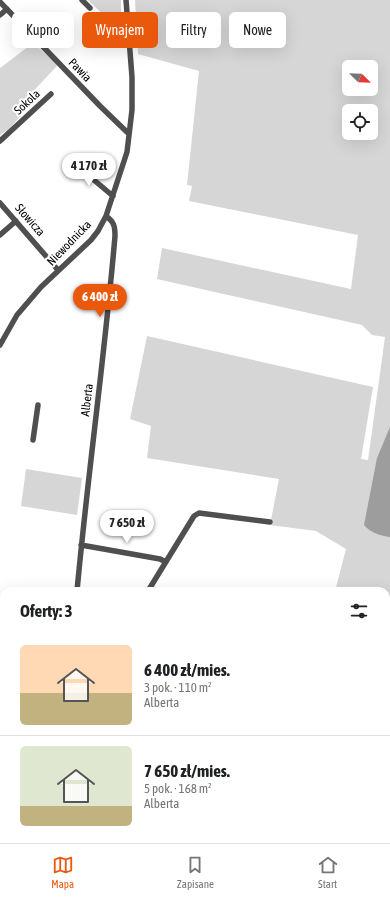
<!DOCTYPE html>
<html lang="pl">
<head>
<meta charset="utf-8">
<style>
	:root { --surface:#fff; --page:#f6f6f6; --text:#202124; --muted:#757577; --line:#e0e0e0; --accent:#ea580c }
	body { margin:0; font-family:"Asap Condensed",sans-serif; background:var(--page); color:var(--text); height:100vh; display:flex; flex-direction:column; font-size:15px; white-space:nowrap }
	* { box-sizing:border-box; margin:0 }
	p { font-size:13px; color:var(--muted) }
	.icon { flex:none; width:22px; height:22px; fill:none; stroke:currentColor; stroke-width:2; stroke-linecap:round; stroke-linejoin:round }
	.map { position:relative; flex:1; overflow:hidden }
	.side { position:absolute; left:0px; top:587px; width:390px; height:256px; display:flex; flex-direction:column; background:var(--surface); border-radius:12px 12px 0 0; box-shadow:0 4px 16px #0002 }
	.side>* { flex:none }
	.banner { position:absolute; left:12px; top:12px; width:366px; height:36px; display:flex; gap:8px }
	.needle { width:26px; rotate:113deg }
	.fabs { position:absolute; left:342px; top:60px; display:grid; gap:8px }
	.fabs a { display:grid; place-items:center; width:36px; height:36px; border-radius:6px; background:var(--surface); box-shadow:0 4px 16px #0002; font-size:20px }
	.price { position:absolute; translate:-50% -34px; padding:0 9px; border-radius:14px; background:#fff; color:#222; font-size:13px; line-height:26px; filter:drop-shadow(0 1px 2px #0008) }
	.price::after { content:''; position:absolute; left:50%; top:24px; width:12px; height:9px; margin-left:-6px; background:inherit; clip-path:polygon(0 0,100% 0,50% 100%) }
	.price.on { background:var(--accent); color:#fff }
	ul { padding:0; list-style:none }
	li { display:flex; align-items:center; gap:12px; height:100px; padding:0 20px }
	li+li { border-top:1px solid var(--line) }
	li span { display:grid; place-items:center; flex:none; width:112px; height:80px; border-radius:6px; color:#555 }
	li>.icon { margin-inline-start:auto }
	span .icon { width:48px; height:48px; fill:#fffc; stroke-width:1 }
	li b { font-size:17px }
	h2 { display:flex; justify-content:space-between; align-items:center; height:48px; padding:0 20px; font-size:17px }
	.tag { padding:0 14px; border-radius:6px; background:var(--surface); box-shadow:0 4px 16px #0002; font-size:14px; line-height:36px }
	.tag.on { background:var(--accent); color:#fff }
	.tabs { display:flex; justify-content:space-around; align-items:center; height:56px; border-top:1px solid var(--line); background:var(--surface); font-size:11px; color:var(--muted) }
	.tabs a { display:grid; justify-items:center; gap:2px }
	.tabs .on { color:var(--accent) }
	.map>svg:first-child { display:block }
	.green { fill:#d6d6d6; fill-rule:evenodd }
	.water { fill:#9d9d9d }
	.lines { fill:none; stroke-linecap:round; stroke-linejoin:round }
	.stream { stroke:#9d9d9d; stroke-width:1.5 }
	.street { stroke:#4f4f4f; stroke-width:5.5 }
	.labels { text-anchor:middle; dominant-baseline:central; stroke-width:4; stroke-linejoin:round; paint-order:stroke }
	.street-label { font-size:12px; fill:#000; stroke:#fff }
</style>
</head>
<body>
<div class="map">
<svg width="390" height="843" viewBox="0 0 390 843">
	<rect width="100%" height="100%" fill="#fff"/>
	<path class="green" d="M88 0H121V32Z
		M135 0H390V810L386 809V591H335L346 549 316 531 270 525 279 479 147 458 151 426 130 419 147 336 373 387 361 459 368 460 385 337 372 335 362 325 157 279 162 248 351 289 358 235 189 201 192 186 187 185 199 71 138 54ZM349 67H371V89H349ZM349 111H371V133H349Z
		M33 43 54 61 57 66 25 100 24 112 9 129 0 135V68Z
		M26 469 82 478 77 515 21 506Z"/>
	<path class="water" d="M390 427V537H389C379 535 371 533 364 525L377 458Z"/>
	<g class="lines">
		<path class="stream" d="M257 839 258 843"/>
		<path class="street" d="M82 0 90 8
			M0 2 100 106 129 134
			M0 15 7 9
			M0 141 51 94
			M76 165 113 196
			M0 203 58 270
			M0 235 16 221
			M0 345 17 315 41 287 91 240 98 231 106 216 127 152 132 110V77L126 0
			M33 440 38 405
			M81 545 160 559 166 562
			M77 591C88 472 105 354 115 236 115 226 114 222 106 216
			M148 591 194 516 199 513 270 522
			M0 620 4 621
			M0 658 4 665
			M0 683 4 694
			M0 709 4 720
			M0 780 4 779
			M386 814H390
			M59 839 60 843"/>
	</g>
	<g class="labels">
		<g class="street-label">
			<text transform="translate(80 70) rotate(46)">Pawia</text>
			<text transform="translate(27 102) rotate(-43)">Sokola</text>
			<text transform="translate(30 220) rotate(49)">Słowicza</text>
			<text transform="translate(69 243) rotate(-46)">Niewodnicka</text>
			<text transform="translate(87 400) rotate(-83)">Alberta</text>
		</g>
	</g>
</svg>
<div class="fabs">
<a><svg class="needle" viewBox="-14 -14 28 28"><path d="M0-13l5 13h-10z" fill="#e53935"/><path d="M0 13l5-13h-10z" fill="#757577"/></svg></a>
<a><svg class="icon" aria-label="locate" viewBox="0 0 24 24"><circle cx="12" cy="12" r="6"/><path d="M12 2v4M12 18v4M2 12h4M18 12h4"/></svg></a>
</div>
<b class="price" style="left:89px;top:187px">4 170 zł</b>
<b class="price on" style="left:100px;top:318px">6 400 zł</b>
<b class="price" style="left:127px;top:544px">7 650 zł</b>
<div class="banner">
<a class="tag">Kupno</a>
<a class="tag on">Wynajem</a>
<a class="tag">Filtry</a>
<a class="tag">Nowe</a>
</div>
<section class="side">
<h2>Oferty: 3<svg class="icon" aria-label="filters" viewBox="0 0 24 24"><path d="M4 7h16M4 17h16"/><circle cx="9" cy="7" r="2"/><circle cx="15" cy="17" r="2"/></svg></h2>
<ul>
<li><span style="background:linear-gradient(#ffd9b3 60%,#c2b280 0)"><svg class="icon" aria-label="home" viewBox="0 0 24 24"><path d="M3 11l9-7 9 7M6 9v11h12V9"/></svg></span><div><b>6 400 zł/mies.</b><p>3 pok. · 110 m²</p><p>Alberta</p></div></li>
<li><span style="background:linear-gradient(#dfe7d0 75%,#c2b280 0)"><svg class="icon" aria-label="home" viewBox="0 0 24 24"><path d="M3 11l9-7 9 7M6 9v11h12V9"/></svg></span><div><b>7 650 zł/mies.</b><p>5 pok. · 168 m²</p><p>Alberta</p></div></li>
</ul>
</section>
</div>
<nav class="tabs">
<a class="on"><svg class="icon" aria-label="map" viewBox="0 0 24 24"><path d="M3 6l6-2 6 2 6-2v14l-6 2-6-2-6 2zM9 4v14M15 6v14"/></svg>Mapa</a>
<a><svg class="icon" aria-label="saved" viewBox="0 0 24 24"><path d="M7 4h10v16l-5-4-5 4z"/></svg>Zapisane</a>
<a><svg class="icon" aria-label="home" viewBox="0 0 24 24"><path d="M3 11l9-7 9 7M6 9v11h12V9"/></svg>Start</a>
</nav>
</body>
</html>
